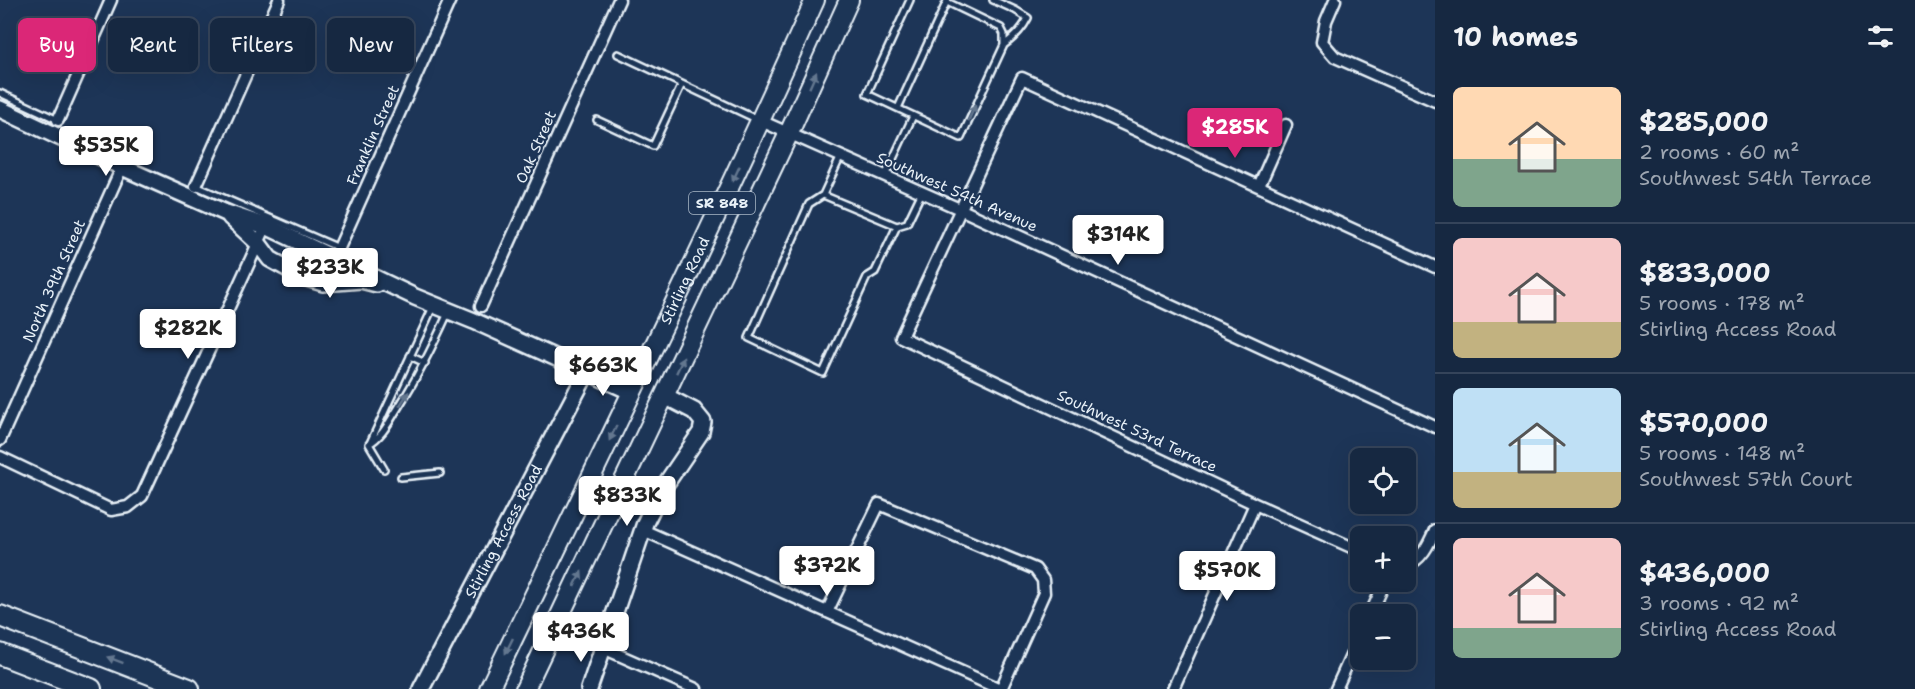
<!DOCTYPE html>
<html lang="en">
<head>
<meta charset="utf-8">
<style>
	:root { --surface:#162841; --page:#1f3048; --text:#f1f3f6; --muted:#9ea6b1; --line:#35445a; --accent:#db2777 }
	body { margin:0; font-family:"Shantell Sans",sans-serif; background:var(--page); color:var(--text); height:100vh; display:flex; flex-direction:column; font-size:22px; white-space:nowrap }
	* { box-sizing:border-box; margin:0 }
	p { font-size:20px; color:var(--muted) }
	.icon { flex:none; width:33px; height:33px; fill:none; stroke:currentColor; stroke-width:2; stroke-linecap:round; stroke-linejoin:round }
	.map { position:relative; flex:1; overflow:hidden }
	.panel { display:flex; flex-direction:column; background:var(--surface); width:480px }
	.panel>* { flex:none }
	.hud { position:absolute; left:18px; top:18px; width:570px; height:54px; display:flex; gap:12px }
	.controls { position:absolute; left:1350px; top:448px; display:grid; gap:12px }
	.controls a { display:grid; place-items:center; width:66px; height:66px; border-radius:9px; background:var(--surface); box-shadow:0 6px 24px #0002,0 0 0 2px var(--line); font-size:30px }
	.price { position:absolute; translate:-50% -51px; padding:0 14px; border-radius:6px; background:#fff; color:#222; font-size:20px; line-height:39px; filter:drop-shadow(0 2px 3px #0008) }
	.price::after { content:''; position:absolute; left:50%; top:36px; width:18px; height:14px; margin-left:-9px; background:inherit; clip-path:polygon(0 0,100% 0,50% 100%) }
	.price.current { background:var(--accent); color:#fff }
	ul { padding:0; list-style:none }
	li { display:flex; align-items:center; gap:18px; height:150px; padding:0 18px }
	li+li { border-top:2px solid var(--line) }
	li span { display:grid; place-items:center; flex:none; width:168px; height:120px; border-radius:9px; color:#555 }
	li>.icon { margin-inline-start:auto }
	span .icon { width:72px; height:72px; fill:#fffc; stroke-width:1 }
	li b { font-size:26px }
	h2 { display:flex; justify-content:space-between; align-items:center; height:72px; padding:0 18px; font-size:26px }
	.chip { padding:0 21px; border-radius:9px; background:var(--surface); box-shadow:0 6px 24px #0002,0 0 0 2px var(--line); font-size:21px; line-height:54px }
	.chip.current { background:var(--accent); color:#fff }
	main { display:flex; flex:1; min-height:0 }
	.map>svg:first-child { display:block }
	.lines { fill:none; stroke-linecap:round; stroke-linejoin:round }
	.lane-casing { stroke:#e8f1f8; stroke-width:10 }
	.street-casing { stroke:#e8f1f8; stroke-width:15 }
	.secondary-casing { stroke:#e8f1f8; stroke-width:20 }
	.primary-casing { stroke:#e8f1f8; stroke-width:22 }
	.highway-casing { stroke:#e8f1f8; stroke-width:24 }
	.lane { stroke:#1d3557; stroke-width:5 }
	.street { stroke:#1d3557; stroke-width:10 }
	.secondary { stroke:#1d3557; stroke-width:15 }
	.primary { stroke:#1d3557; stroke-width:18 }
	.highway { stroke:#1d3557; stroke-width:20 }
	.oneway { fill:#64778f }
	.labels { text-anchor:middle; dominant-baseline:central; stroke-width:4.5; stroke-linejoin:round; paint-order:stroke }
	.shield { fill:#1d3557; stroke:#abb9c8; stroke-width:1.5 }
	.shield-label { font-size:14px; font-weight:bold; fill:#e8f1f8 }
	.street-label { font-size:15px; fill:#e8f1f8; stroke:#1d3557 }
</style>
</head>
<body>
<main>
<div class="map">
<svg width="1435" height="689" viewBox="0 0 1435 689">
	<rect width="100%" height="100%" fill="#1d3557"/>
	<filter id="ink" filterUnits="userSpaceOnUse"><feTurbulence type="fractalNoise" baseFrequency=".0167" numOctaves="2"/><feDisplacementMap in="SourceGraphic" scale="12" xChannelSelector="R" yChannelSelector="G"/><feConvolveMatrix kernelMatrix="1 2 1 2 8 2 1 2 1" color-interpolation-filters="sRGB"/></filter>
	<g filter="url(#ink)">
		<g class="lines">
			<defs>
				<path id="lane" d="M910 0 867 94 961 138 1004 45V34L1001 28 947 2
					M993 0 1015 10 1028 18C1022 30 1015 37 1004 45
					M618 54 756 119
					M0 93 58 120
					M898 108 947 1
					M597 120 653 146 682 84
					M841 156 823 195 809 204 749 338 823 373 867 277 875 272 897 226
					M885 176 913 116
					M196 186 339 248
					M823 195 897 226 907 223 922 192
					M410 356 425 363
					M370 443 433 307
					M369 444C383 436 389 422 398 408 417 378 433 346 448 313
					M369 444 384 469
					M401 477 440 473"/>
				<path id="street" d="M1335 0 1326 21 1322 42 1335 57 1435 101
					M58 120 111 0
					M761 121 962 210 1435 427
					M196 186 279 0
					M1259 186 1286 125
					M339 248 450 0
					M481 306 619 0
					M0 440 122 167
					M0 457 111 510 128 507 142 496 266 226
					M643 530 1000 689
					M1360 551 1255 504 901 337 1022 78 1435 267
					M1406 565C1421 561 1429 544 1435 530
					M827 612 879 504 1035 569 1043 580 1044 593 1001 689
					M1370 615 1385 582
					M603 648 696 689
					M1173 689 1255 504
					M1336 689 1360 636"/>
				<g id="secondary">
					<path d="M0 109 122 167 226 213 266 226 415 297 474 321 632 392"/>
					<path d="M230 217 258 243 270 259 303 277 323 283 361 280 377 284"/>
					<path id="s1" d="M421 689 587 372"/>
					<path d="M589 689 645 523 661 491 701 432 703 422 694 411 665 396"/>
				</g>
				<g id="primary">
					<path id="s2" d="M489 689C599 460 711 232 815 0"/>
					<path d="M525 689 789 133 849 0"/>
				</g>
				<path id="highway" d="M0 616 189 689
					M0 654 91 689"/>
			</defs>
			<use href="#lane" class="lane-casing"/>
			<use href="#street" class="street-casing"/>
			<use href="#secondary" class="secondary-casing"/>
			<use href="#primary" class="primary-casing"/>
			<use href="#highway" class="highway-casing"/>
			<use href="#lane" class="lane"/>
			<use href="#street" class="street"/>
			<use href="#secondary" class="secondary"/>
			<use href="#primary" class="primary"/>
			<use href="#highway" class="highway"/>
		</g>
		<defs><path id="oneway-solid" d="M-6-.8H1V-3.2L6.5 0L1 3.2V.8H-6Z" transform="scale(1.5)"/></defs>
		<g class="oneway">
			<use href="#oneway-solid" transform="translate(813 80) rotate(-66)"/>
			<use href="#oneway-solid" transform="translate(972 113) rotate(-65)"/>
			<use href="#oneway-solid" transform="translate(736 174) rotate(115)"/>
			<use href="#oneway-solid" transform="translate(680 365) rotate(-65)"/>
			<use href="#oneway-solid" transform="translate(404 399) rotate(-58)"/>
			<use href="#oneway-solid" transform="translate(613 433) rotate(116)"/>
			<use href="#oneway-solid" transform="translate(578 579) rotate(-64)"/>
			<use href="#oneway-solid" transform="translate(509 646) rotate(116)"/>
			<use href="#oneway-solid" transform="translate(115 660) rotate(-159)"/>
		</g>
	</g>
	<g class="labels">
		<rect class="shield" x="689" y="192" width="66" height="22" rx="4.5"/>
		<g class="shield-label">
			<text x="722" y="203">SR 848</text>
		</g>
		<g class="street-label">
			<text transform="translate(373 135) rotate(-66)">Franklin Street</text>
			<text transform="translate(536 147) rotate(-66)">Oak Street</text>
			<text transform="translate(957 192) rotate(24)">Southwest 54th Avenue</text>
			<text transform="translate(54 281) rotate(-66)">North 39th Street</text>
			<text stroke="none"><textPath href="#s2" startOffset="453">Stirling Road</textPath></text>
			<text transform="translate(1137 431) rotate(25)">Southwest 53rd Terrace</text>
			<text stroke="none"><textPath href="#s1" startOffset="178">Stirling Access Road</textPath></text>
		</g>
	</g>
</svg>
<div class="controls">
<a><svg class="icon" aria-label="locate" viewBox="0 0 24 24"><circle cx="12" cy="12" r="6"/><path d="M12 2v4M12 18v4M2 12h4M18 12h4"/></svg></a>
<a>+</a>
<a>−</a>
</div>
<b class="price current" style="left:1235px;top:159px">$285K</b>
<b class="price" style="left:106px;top:177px">$535K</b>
<b class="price" style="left:1118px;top:266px">$314K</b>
<b class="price" style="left:330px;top:299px">$233K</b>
<b class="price" style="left:188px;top:360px">$282K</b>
<b class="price" style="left:603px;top:397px">$663K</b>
<b class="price" style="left:627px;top:527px">$833K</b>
<b class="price" style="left:827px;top:597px">$372K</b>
<b class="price" style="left:1227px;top:602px">$570K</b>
<b class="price" style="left:581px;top:663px">$436K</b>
<div class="hud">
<a class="chip current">Buy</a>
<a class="chip">Rent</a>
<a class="chip">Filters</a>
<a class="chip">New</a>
</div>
</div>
<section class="panel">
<h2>10 homes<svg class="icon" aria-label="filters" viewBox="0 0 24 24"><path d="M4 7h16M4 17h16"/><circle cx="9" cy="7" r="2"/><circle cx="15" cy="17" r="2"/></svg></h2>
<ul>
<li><span style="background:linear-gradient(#ffd9b3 60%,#7fa58c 0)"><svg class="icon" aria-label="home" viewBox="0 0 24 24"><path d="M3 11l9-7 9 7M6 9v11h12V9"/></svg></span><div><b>$285,000</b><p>2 rooms · 60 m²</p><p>Southwest 54th Terrace</p></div></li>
<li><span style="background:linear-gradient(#f6c9c9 70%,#c2b280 0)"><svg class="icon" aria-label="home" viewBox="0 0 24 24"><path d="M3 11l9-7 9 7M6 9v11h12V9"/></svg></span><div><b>$833,000</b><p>5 rooms · 178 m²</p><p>Stirling Access Road</p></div></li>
<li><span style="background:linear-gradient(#bfe0f5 70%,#c2b280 0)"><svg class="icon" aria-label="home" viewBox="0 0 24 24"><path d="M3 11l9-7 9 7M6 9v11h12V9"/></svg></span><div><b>$570,000</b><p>5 rooms · 148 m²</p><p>Southwest 57th Court</p></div></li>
<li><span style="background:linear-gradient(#f6c9c9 75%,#7fa58c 0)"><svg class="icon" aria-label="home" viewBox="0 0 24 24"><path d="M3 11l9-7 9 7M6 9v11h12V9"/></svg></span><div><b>$436,000</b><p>3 rooms · 92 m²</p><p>Stirling Access Road</p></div></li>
</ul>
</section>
</main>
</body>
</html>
